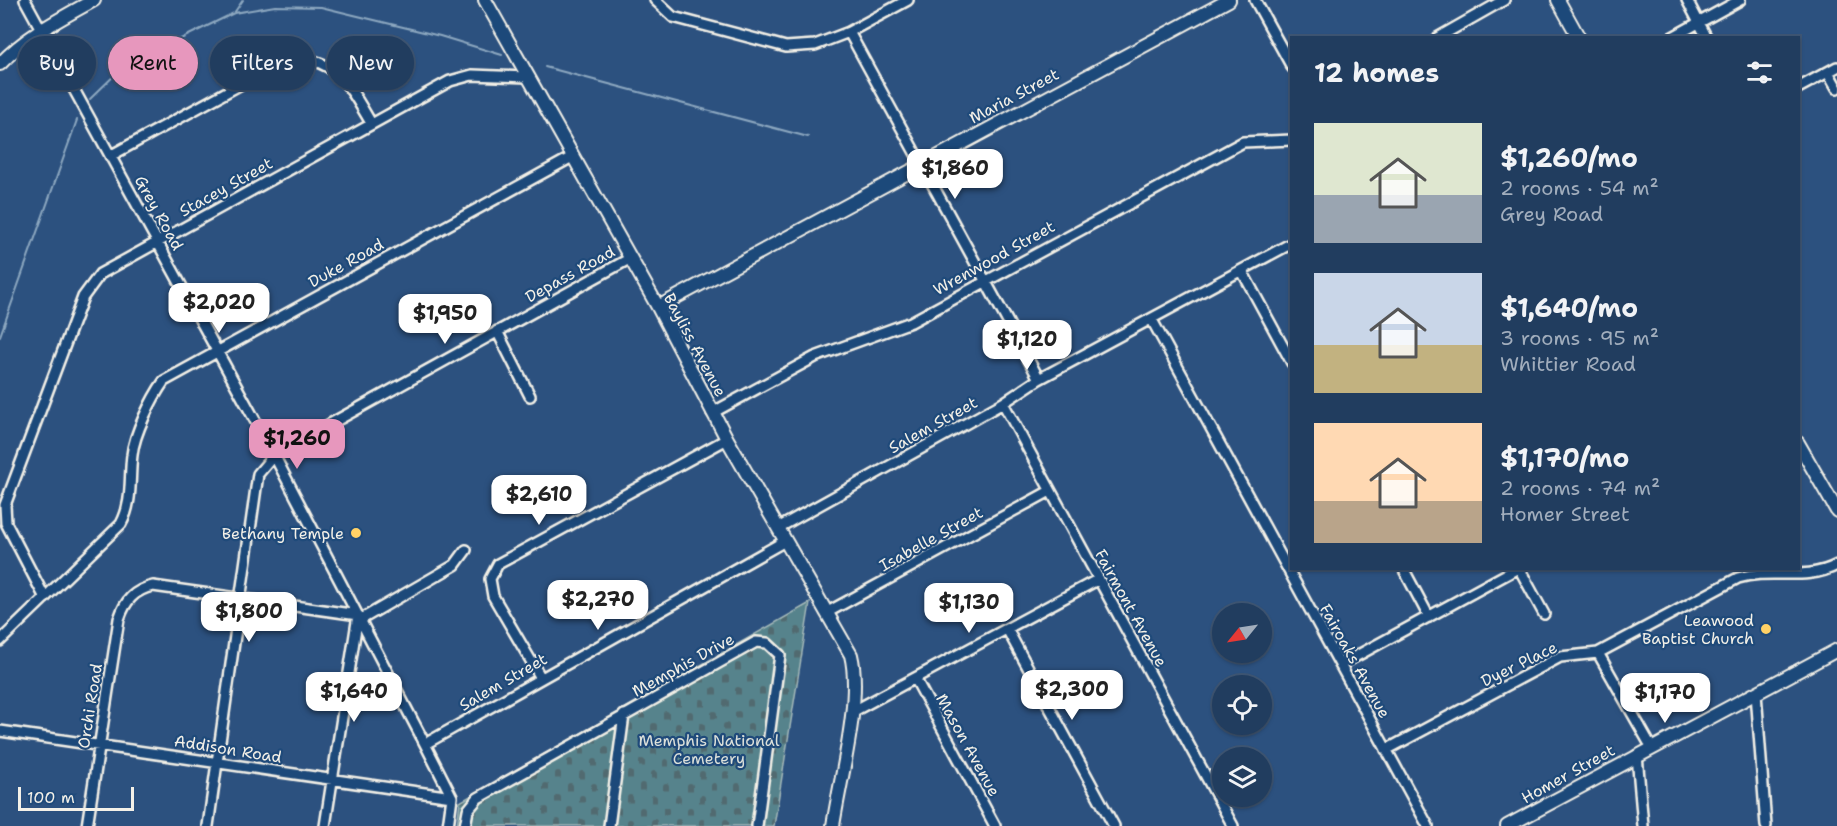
<!DOCTYPE html>
<html lang="en">
<head>
<meta charset="utf-8">
<style>
	:root { --surface:#213d5f; --page:#294465; --text:#f1f3f6; --muted:#a2aebd; --line:#3e5674; --accent:#e797bd }
	body { margin:0; font-family:"Shantell Sans",sans-serif; background:var(--page); color:var(--text); height:100vh; display:flex; flex-direction:column; font-size:22px; white-space:nowrap }
	* { box-sizing:border-box; margin:0 }
	p { font-size:20px; color:var(--muted) }
	.icon { flex:none; width:33px; height:33px; fill:none; stroke:currentColor; stroke-width:2; stroke-linecap:round; stroke-linejoin:round }
	.map { position:relative; flex:1; overflow:hidden }
	.drawer { position:absolute; left:1290px; top:36px; width:510px; height:534px; display:flex; flex-direction:column; background:var(--surface); border-radius:0px; box-shadow:0 2px 4px #0004,0 0 0 2px var(--line) }
	.drawer>* { flex:none }
	.guide { position:absolute; left:18px; top:36px; width:570px; height:54px; display:flex; gap:12px }
	.needle { width:39px; rotate:240deg }
	.fabs { position:absolute; left:1212px; top:603px; display:grid; gap:12px }
	.fabs a { display:grid; place-items:center; width:60px; height:60px; border-radius:50%; background:var(--surface); box-shadow:0 2px 4px #0004,0 0 0 2px var(--line); font-size:30px }
	.scale { position:absolute; left:18px; bottom:15px; width:116px; box-sizing:border-box; padding-left:6px; border:3px solid #f4f1e8; border-top:0; font-size:16px; line-height:21px; white-space:nowrap; color:#f4f1e8; -webkit-text-stroke:4px #1f4a7a; paint-order:stroke }
	.price { position:absolute; translate:-50% -51px; padding:0 14px; border-radius:12px; background:#fff; color:#222; font-size:20px; line-height:39px; filter:drop-shadow(0 2px 3px #0008) }
	.price::after { content:''; position:absolute; left:50%; top:36px; width:18px; height:14px; margin-left:-9px; background:inherit; clip-path:polygon(0 0,100% 0,50% 100%) }
	.price.selected { background:var(--accent); color:#111 }
	ul { padding:0; list-style:none }
	li { display:flex; align-items:center; gap:18px; height:150px; padding:0 24px }
	li span { display:grid; place-items:center; flex:none; width:168px; height:120px; border-radius:0px; color:#555 }
	li>.icon { margin-inline-start:auto }
	span .icon { width:72px; height:72px; fill:#fffc; stroke-width:1 }
	li b { font-size:26px }
	h2 { display:flex; justify-content:space-between; align-items:center; height:72px; padding:0 24px; font-size:26px }
	.tag { padding:0 21px; border-radius:27px; background:var(--surface); box-shadow:0 2px 4px #0004,0 0 0 2px var(--line); font-size:21px; line-height:54px }
	.tag.selected { background:var(--accent); color:#111 }
	.map>svg:first-child { display:block }
	.cemetery { fill:url(#cemetery-stones); stroke:#a6baba; stroke-width:1.5 }
	.lines { fill:none; stroke-linecap:round; stroke-linejoin:round }
	.stream { stroke:#8da8c0; stroke-width:2 }
	.street-casing { stroke:#f4f1e8; stroke-width:14 }
	.secondary-casing { stroke:#f4f1e8; stroke-width:16 }
	.street { stroke:#1f4a7a; stroke-width:9 }
	.secondary { stroke:#1f4a7a; stroke-width:12 }
	.poi-dot { fill:#ffd166; stroke:#1f4a7a; stroke-width:2 }
	.labels { text-anchor:middle; dominant-baseline:central; stroke-width:4.5; stroke-linejoin:round; paint-order:stroke }
	.street-label { font-size:16px; fill:#f4f1e8; stroke:#1f4a7a }
	.poi-label { font-size:16px; fill:#f4f1e8; stroke:#1f4a7a; text-anchor:end }
	.park-label { font-size:16px; fill:#dce0da; stroke:#1f4a7a }
</style>
</head>
<body>
<div class="map">
<svg width="1837" height="826" viewBox="0 0 1837 826">
	<defs>
		<pattern id="cemetery-stones" width="16" height="16" patternUnits="userSpaceOnUse" patternTransform="scale(1.5)"><rect width="16" height="16" fill="#57838c"/><path d="M2 7V4a2 2 0 0 1 4 0v3zM10 15v-3a2 2 0 0 1 4 0v3z" fill="#516b70"/></pattern>
	</defs>
	<rect width="100%" height="100%" fill="#2c517f"/>
	<filter id="ink" filterUnits="userSpaceOnUse"><feTurbulence type="fractalNoise" baseFrequency=".0167" numOctaves="2"/><feDisplacementMap in="SourceGraphic" scale="12" xChannelSelector="R" yChannelSelector="G"/><feConvolveMatrix kernelMatrix="1 2 1 2 8 2 1 2 1" color-interpolation-filters="sRGB"/></filter>
	<g filter="url(#ink)">
		<path class="cemetery" d="M810 603 774 826H457L460 802Z"/>
		<g class="lines">
			<path class="stream" d="M234 13 275 6 321 7 440 36 502 55
				M545 67 808 137
				M90 99 123 67 234 13 243 0
				M0 336 77 120"/>
			<defs>
				<path id="street" d="M25 0 274 455 425 744 452 797 448 826
					M655 0 673 17 786 47 815 45 849 32 908 0
					M1255 0 1292 67
					M1687 0 1707 38
					M849 32 1039 379
					M1437 38 1504 0
					M1671 38 1740 0
					M1828 72 1837 88
					M1798 88 1837 67
					M110 156 285 60C334 53 349 86 371 123
					M1242 271 1292 363
					M1152 320 1428 826
					M497 331 530 396
					M1003 403 1233 826
					M712 413 815 357 911 322 1243 142 1292 140
					M778 528 1003 403 1039 379 1292 243
					M1403 568 1429 617
					M1519 568 1544 614
					M45 598 6 523 5 505 83 297 100 274 450 81 472 75 527 77
					M826 613 1050 491
					M360 620 455 565 466 550
					M1007 629 1114 826
					M0 641 121 524C133 502 129 479 132 455 134 434 152 398 164 381L572 157
					M1598 653 1652 748
					M1340 665 1518 568
					M541 678 493 596 490 579 498 564 727 439
					M915 678 995 826
					M1756 693 1766 826
					M852 712 1099 579
					M0 731 452 797
					M425 744 785 541
					M1386 750 1560 657 1598 653 1738 578C1771 568 1805 582 1837 565
					M1637 755 1643 826
					M87 826 119 619C125 601 134 590 153 586L358 615 325 826
					M208 826 258 474 274 455 629 259
					M465 826 468 810 478 798 756 642 767 643 780 655 757 826
					M609 826 624 715"/>
				<path id="secondary" d="M485 0 658 307 727 439 851 655C862 699 840 779 833 826
					M1558 0 1579 38
					M0 64C26 36 60 19 94 0
					M658 307 1229 0
					M1798 443 1837 511
					M1507 826 1837 650"/>
			</defs>
			<use href="#street" class="street-casing"/>
			<use href="#secondary" class="secondary-casing"/>
			<use href="#street" class="street"/>
			<use href="#secondary" class="secondary"/>
		</g>
	</g>
	<g class="poi-dot">
		<circle cx="356" cy="533" r="6"/>
		<circle cx="1766" cy="629" r="6"/>
	</g>
	<g class="labels">
		<g class="street-label">
			<text transform="translate(1014 96) rotate(-28)">Maria Street</text>
			<text transform="translate(226 187) rotate(-29)">Stacey Street</text>
			<text transform="translate(159 213) rotate(61)">Grey Road</text>
			<text transform="translate(994 258) rotate(-29)">Wrenwood Street</text>
			<text transform="translate(346 263) rotate(-29)">Duke Road</text>
			<text transform="translate(570 274) rotate(-29)">Depass Road</text>
			<text transform="translate(695 345) rotate(62)">Bayliss Avenue</text>
			<text transform="translate(933 425) rotate(-29)">Salem Street</text>
			<text transform="translate(931 539) rotate(-29)">Isabelle Street</text>
			<text transform="translate(1131 608) rotate(61)">Fairmont Avenue</text>
			<text transform="translate(1355 661) rotate(61)">Fairoaks Avenue</text>
			<text transform="translate(1519 664) rotate(-26)">Dyer Place</text>
			<text transform="translate(683 665) rotate(-29)">Memphis Drive</text>
			<text transform="translate(503 682) rotate(-30)">Salem Street</text>
			<text transform="translate(90 706) rotate(-81)">Orchi Road</text>
			<text transform="translate(968 745) rotate(61)">Mason Avenue</text>
			<text transform="translate(228 749) rotate(9)">Addison Road</text>
			<text transform="translate(1568 774) rotate(-29)">Homer Street</text>
		</g>
		<g class="poi-label">
			<text x="344" y="533">Bethany Temple</text>
			<text x="1754" y="620">Leawood<tspan x="1754" dy="18">Baptist Church</tspan></text>
		</g>
		<g class="park-label">
			<text x="709" y="740">Memphis National<tspan x="709" dy="18">Cemetery</tspan></text>
		</g>
	</g>
</svg>
<div class="fabs">
<a><svg class="needle" viewBox="-14 -14 28 28"><path d="M0-13l5 13h-10z" fill="#e53935"/><path d="M0 13l5-13h-10z" fill="#a2aebd"/></svg></a>
<a><svg class="icon" aria-label="locate" viewBox="0 0 24 24"><circle cx="12" cy="12" r="6"/><path d="M12 2v4M12 18v4M2 12h4M18 12h4"/></svg></a>
<a><svg class="icon" aria-label="layers" viewBox="0 0 24 24"><path d="M12 4l9 5-9 5-9-5zM3 14l9 5 9-5"/></svg></a>
</div>
<div class="scale">100 m</div>
<b class="price" style="left:955px;top:200px">$1,860</b>
<b class="price" style="left:219px;top:334px">$2,020</b>
<b class="price" style="left:445px;top:345px">$1,950</b>
<b class="price" style="left:1027px;top:371px">$1,120</b>
<b class="price selected" style="left:297px;top:470px">$1,260</b>
<b class="price" style="left:539px;top:526px">$2,610</b>
<b class="price" style="left:598px;top:631px">$2,270</b>
<b class="price" style="left:969px;top:634px">$1,130</b>
<b class="price" style="left:249px;top:643px">$1,800</b>
<b class="price" style="left:1072px;top:721px">$2,300</b>
<b class="price" style="left:354px;top:723px">$1,640</b>
<b class="price" style="left:1665px;top:724px">$1,170</b>
<div class="guide">
<a class="tag">Buy</a>
<a class="tag selected">Rent</a>
<a class="tag">Filters</a>
<a class="tag">New</a>
</div>
<section class="drawer">
<h2>12 homes<svg class="icon" aria-label="filters" viewBox="0 0 24 24"><path d="M4 7h16M4 17h16"/><circle cx="9" cy="7" r="2"/><circle cx="15" cy="17" r="2"/></svg></h2>
<ul>
<li><span style="background:linear-gradient(#dfe7d0 60%,#9aa5b1 0)"><svg class="icon" aria-label="home" viewBox="0 0 24 24"><path d="M3 11l9-7 9 7M6 9v11h12V9"/></svg></span><div><b>$1,260/mo</b><p>2 rooms · 54 m²</p><p>Grey Road</p></div></li>
<li><span style="background:linear-gradient(#c9d6e8 60%,#c2b280 0)"><svg class="icon" aria-label="home" viewBox="0 0 24 24"><path d="M3 11l9-7 9 7M6 9v11h12V9"/></svg></span><div><b>$1,640/mo</b><p>3 rooms · 95 m²</p><p>Whittier Road</p></div></li>
<li><span style="background:linear-gradient(#ffd9b3 65%,#b9a48a 0)"><svg class="icon" aria-label="home" viewBox="0 0 24 24"><path d="M3 11l9-7 9 7M6 9v11h12V9"/></svg></span><div><b>$1,170/mo</b><p>2 rooms · 74 m²</p><p>Homer Street</p></div></li>
</ul>
</section>
</div>
</body>
</html>
